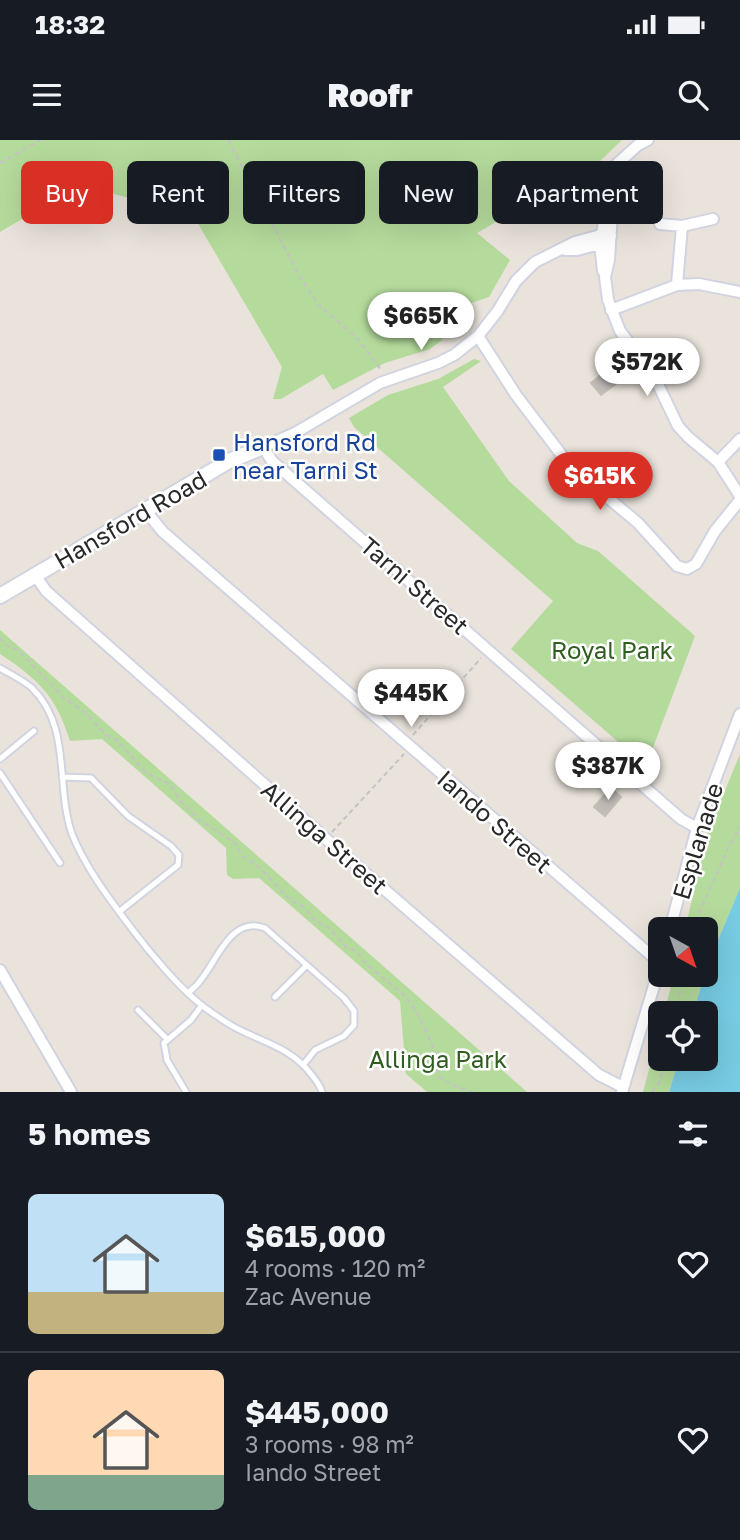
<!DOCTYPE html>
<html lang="en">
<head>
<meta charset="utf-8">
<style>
	:root { --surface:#171b24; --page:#20242c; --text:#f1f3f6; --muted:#9ea1a6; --line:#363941; --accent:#d93025 }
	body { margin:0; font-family:"Golos Text",sans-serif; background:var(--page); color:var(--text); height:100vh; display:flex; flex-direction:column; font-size:26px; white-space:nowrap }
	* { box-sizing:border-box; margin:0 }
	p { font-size:23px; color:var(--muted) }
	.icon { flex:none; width:38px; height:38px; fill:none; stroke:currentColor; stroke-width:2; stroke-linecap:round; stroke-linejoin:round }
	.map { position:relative; height:952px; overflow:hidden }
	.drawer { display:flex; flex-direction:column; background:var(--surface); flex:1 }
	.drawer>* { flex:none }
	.banner { position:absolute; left:21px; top:21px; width:698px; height:63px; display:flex; gap:14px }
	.needle { width:46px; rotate:140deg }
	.fabs { position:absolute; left:648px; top:777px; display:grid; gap:14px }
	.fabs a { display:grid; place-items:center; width:70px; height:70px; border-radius:10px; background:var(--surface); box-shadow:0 7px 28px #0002; font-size:35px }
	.price { position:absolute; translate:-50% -60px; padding:0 16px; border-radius:24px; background:#fff; color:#222; font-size:23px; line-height:46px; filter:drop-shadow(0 2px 4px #0008) }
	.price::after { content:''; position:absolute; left:50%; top:42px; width:21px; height:16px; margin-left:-10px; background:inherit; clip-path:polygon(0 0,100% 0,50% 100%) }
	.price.selected { background:var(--accent); color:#fff }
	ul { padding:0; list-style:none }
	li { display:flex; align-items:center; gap:21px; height:175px; padding:0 28px }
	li+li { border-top:2px solid var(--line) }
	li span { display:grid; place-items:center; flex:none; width:196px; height:140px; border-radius:10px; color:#555 }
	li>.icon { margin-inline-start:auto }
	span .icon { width:84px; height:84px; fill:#fffc; stroke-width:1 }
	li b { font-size:30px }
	h2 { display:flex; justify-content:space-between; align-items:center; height:84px; padding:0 28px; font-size:30px }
	.tag { padding:0 24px; border-radius:10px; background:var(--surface); box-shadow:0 7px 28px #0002; font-size:24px; line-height:63px }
	.tag.selected { background:var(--accent); color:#fff }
	.status { display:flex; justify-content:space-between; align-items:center; height:49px; padding:0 35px; background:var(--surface); direction:ltr }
	.status svg { height:19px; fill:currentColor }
	header { display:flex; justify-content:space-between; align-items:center; height:91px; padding:0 28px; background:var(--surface); font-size:32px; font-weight:800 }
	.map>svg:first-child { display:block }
	.green { fill:#b5db9c }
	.water { fill:#77cbe2 }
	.building { fill:#c2bcb8; stroke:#c4beb5; stroke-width:2 }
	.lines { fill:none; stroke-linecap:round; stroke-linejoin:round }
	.service-casing { stroke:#d1d4e0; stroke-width:9 }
	.minor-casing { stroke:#d1d4e0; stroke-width:14 }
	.tertiary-casing { stroke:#d1d4e0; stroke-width:18 }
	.path { stroke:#c3c3c3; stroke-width:2; stroke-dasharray:5 3.5; stroke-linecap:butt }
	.service { stroke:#fff; stroke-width:5 }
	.minor { stroke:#fff; stroke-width:10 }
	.tertiary { stroke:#fff; stroke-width:14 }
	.transit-dot { fill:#1a4fb4; stroke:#fff; stroke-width:2.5 }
	.labels { text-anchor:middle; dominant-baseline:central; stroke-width:5; stroke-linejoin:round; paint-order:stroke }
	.transit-label { font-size:24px; fill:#164399; stroke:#fff; text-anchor:start }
	.street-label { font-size:24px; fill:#282828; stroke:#fff }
	.park-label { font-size:24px; fill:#305d20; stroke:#fff }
</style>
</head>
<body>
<div class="status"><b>18:32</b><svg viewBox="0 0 49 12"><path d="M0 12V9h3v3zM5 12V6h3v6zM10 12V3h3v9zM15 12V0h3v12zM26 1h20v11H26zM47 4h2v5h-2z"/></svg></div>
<header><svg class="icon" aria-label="menu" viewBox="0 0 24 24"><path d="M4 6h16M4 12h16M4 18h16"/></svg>Roofr<svg class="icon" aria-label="search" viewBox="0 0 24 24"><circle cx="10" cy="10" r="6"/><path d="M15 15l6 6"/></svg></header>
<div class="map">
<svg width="740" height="952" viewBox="0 0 740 952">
	<rect width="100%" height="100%" fill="#e9e3db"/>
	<path class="green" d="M0 0H622L599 22 477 93 510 120 489 157 466 165 459 171 442 200 430 209 385 223 333 250 323 234 281 259H273L282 227 193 75 80 45 0 92Z
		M474 219 481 221 443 247 509 341 577 403 598 411 695 496 646 626 511 509 553 461 354 287 349 278 388 255 438 239Z
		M0 490 527 952H427L406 934 400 861 259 738 233 739 227 735 226 708 102 599 70 601C56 556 39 540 0 514Z
		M740 614V748L705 831V789H685L708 692Z
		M674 835H704L693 873H664Z
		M660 889V919H679L669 952H643Z"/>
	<path class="water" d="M740 748V952H669L679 919H705V873H693L707 826Z"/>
	<path class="building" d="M610 228 614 233 619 229 625 237 601 255 591 243Z
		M611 648 621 657 605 676 594 667Z"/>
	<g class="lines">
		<defs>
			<path id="service" d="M0 528C10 534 23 540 32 548 72 587 55 645 72 694 85 727 110 760 132 789 150 813 180 849 204 867 215 875 227 884 240 890 266 903 292 909 311 934 316 940 320 945 322 952
				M0 619 34 591
				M0 633 60 723
				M62 637 91 638 128 676 171 706 179 715 178 725 120 771
				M188 853C192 849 197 846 200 841 217 821 231 775 265 788L344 858 354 871V885L344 896 315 910 304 924
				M275 857 306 826
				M138 870 167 899
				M186 952 167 920 164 903 191 880 202 865"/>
			<path id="minor" d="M648 0 638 5 616 25 610 60 612 73 609 120 605 137 608 160 620 191 653 234 678 286 688 297 718 322 740 356
				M660 84 682 86 713 79
				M611 96 601 95 575 102 535 122 516 141 497 172 478 196 454 215 438 223 380 243 295 293 263 307 272 321 681 679 697 688
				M565 110H577L607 102
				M603 131 600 104 606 71
				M677 145 682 86
				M611 170 677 145 699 144 740 152
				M478 196 516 255 570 326 638 383 677 426 687 429 696 424 715 391 740 360
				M718 322 740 299
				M145 370 163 392 660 823
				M35 435 46 451 326 699 599 935 623 947
				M670 789 697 688 740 574
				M0 830 71 952
				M622 952 660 826"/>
			<path id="tertiary" d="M0 456 229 321 263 307"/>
		</defs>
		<use href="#service" class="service-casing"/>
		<use href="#minor" class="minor-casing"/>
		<use href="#tertiary" class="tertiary-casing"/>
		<path class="path" d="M228 0 301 139 319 165 359 200 381 230
			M0 23 41 0
			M0 498 6 505 19 511 65 559 86 573 106 595 117 600 146 633 170 644 182 663 198 679 235 703 243 717 259 727 290 760 304 767 314 780 330 789 346 807 356 811 365 823 405 856 417 872 426 891 436 915 438 936 452 945 473 952
			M413 595 481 518
			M332 692 404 614
			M692 789 729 706 740 687
			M677 873 682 835
			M652 952 660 941 663 919"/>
		<use href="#service" class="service"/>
		<use href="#minor" class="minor"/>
		<use href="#tertiary" class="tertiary"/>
	</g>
	<rect class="transit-dot" x="212" y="308" width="14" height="14" rx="3.5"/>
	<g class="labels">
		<g class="transit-label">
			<text x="233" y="301">Hansford Rd<tspan x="233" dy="28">near Tarni St</tspan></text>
		</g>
		<g class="street-label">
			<text transform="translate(130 379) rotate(-30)">Hansford Road</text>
			<text transform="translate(415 445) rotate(41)">Tarni Street</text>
			<text transform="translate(495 681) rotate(41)">Iando Street</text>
			<text transform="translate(325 697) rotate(41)">Allinga Street</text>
			<text transform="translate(697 701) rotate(-73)">Esplanade</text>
		</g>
		<g class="park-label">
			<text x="612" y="509">Royal Park</text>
			<text x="438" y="918">Allinga Park</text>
		</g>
	</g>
</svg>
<div class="fabs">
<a><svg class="needle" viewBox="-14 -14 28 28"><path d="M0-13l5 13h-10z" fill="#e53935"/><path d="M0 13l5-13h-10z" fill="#9ea1a6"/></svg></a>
<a><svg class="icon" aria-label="locate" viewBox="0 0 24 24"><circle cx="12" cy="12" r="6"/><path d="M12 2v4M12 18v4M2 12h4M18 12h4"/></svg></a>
</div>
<b class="price" style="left:421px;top:212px">$665K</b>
<b class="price" style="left:647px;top:258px">$572K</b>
<b class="price selected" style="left:600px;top:372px">$615K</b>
<b class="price" style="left:411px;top:589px">$445K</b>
<b class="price" style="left:608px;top:662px">$387K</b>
<div class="banner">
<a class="tag selected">Buy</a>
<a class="tag">Rent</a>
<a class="tag">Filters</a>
<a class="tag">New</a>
<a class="tag">Apartment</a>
</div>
</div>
<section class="drawer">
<h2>5 homes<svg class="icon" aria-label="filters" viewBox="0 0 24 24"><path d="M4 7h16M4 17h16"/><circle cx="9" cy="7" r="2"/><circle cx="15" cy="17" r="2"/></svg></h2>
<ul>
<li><span style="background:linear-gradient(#bfe0f5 70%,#c2b280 0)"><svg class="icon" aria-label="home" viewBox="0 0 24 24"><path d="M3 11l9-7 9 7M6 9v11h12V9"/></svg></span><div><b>$615,000</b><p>4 rooms · 120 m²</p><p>Zac Avenue</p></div><svg class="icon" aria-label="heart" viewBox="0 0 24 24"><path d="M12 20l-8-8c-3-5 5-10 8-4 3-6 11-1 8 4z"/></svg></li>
<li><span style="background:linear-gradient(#ffd9b3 75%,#7fa58c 0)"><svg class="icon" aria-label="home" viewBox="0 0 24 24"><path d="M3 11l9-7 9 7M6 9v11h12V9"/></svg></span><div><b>$445,000</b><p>3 rooms · 98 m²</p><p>Iando Street</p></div><svg class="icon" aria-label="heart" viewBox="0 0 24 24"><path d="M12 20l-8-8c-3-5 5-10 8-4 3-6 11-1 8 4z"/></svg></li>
</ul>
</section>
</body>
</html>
